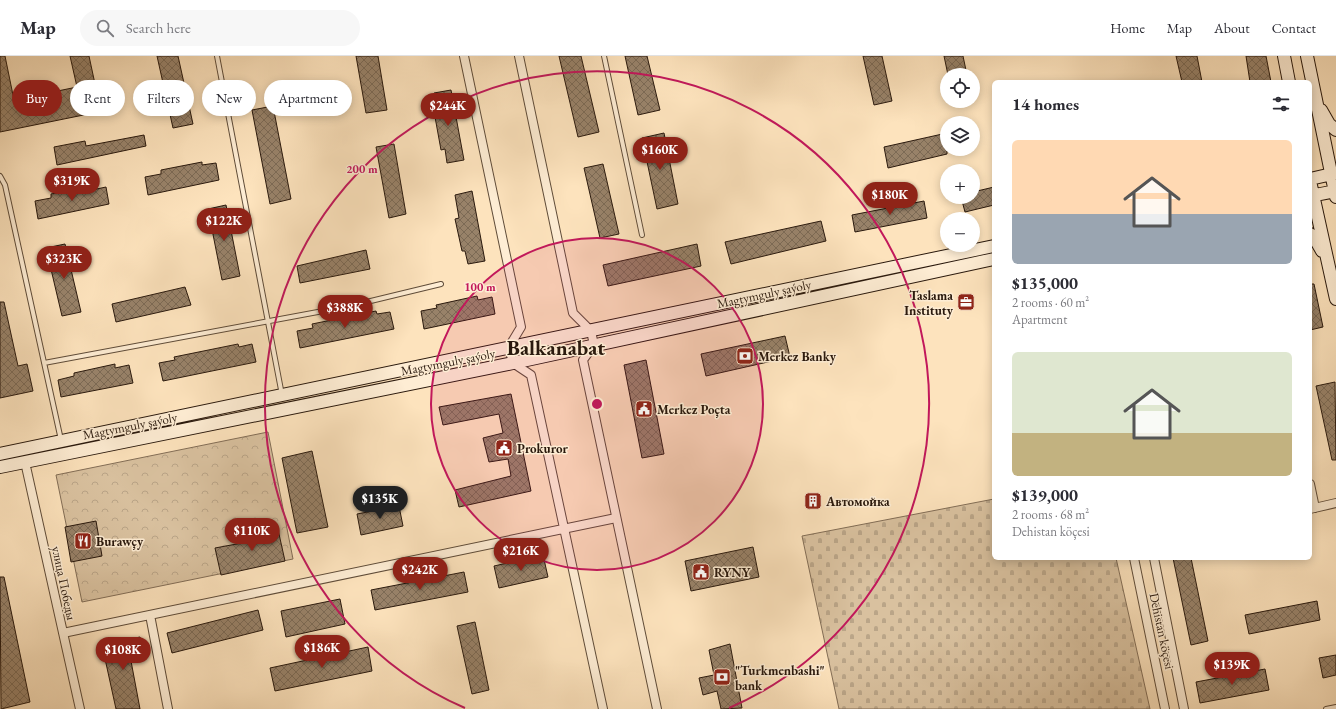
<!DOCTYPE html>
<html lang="en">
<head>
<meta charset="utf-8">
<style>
	:root { --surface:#fff; --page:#f7f7f7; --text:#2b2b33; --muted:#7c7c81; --line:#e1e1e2; --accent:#8f2418 }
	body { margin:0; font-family:"EB Garamond",serif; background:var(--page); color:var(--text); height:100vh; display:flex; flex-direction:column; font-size:15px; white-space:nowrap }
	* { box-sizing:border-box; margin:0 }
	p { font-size:13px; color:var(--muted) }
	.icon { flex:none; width:22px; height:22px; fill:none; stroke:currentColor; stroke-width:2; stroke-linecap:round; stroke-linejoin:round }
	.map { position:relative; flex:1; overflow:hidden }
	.sheet { position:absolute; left:992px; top:24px; width:320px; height:480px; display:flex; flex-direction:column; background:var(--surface); border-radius:6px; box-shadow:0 2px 10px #0003 }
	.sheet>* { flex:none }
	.top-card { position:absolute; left:12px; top:24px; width:380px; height:36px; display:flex; gap:8px }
	.tools { position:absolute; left:940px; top:12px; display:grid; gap:8px }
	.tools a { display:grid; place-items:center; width:40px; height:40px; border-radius:50%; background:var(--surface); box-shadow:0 2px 10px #0003; font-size:20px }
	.price { position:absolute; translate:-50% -34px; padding:0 9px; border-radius:14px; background:var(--accent); color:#fff; font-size:13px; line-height:26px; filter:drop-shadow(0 1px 2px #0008) }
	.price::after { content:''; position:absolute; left:50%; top:24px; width:12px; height:9px; margin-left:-6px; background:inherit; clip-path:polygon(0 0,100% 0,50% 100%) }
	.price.on { background:#222; color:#fff }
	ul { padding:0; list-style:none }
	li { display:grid; align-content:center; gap:8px; height:212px; padding:0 20px }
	li span { display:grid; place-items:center; height:124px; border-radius:6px; color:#555 }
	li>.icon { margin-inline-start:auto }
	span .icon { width:72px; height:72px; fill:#fffc; stroke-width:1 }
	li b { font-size:17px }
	h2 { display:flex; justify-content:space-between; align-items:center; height:48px; padding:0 20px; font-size:17px }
	.tag { padding:0 14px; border-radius:18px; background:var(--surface); box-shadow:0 2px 10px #0003; font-size:14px; line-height:36px }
	.tag.on { background:var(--accent); color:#fff }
	header { display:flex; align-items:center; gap:24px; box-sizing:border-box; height:56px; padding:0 20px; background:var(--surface); border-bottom:1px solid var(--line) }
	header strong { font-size:19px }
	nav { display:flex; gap:22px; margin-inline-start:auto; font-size:14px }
	.search { width:280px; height:36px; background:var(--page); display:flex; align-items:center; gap:10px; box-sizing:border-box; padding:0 14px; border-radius:22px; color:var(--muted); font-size:15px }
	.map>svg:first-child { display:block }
	.cemetery { fill:url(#cemetery-stones); stroke:#826d56 }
	.park { fill:url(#park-crowns); stroke:#826d56 }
	.building { fill:url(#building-cross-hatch); stroke:#2a190d }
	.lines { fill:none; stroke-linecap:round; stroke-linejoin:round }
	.lane-casing { stroke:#5f4c39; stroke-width:6 }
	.street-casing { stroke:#5f4c39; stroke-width:10 }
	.secondary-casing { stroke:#2a190d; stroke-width:14 }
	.lane { stroke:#feedd4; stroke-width:4 }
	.street { stroke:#feedd4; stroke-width:8 }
	.secondary { stroke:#feedd4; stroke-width:12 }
	.ring { fill:none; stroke:#c2185b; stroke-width:2 }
	.labels { text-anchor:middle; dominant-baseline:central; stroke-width:3; stroke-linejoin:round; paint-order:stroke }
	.street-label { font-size:13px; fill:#2a190d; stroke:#feedd4 }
	.poi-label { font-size:13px; font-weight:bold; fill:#2a190d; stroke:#feedd4; text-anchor:start }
	.town-label { font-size:21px; font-weight:bold; fill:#2a190d; stroke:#feedd4 }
	.centre { fill:#c2185b; stroke:#feedd4; stroke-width:2 }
	.ring-label { font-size:12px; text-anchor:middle; font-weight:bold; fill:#c2185b; stroke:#feedd4; stroke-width:3; stroke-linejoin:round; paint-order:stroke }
</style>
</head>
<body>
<header>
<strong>Map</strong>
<div class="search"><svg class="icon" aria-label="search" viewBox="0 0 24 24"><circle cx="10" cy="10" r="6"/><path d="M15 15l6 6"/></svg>Search here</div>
<nav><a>Home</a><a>Map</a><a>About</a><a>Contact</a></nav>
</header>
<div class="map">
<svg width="1336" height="653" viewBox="0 0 1336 653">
	<defs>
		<pattern id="cemetery-stones" width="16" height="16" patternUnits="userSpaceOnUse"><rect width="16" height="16" fill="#d9c19f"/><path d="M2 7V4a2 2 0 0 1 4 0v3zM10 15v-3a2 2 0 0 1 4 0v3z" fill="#baa588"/></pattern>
		<pattern id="park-crowns" width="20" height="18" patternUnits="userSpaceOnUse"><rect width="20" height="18" fill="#d9c19f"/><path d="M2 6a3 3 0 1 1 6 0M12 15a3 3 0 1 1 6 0" fill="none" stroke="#baa588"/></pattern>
		<pattern id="building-cross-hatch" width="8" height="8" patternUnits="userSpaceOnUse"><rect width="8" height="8" fill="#988269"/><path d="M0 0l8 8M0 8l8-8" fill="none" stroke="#7c6a55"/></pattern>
	</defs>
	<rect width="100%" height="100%" fill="#fde3bd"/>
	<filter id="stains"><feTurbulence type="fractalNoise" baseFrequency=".005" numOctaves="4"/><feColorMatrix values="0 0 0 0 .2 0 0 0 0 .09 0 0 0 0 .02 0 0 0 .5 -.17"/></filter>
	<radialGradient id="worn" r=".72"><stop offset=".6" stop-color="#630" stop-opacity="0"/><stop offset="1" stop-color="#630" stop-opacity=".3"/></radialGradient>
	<path class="cemetery" d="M994 443V502H1116L1150 653H839L802 480Z"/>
	<path class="park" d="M268 376 293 503 82 546 56 419Z"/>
	<path class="building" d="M0 0H5L14 44 77 31 70 0H89L95 28 107 25 113 53 0 76Z
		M157 0H178L193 68 173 72Z
		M356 0H378L387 54 366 57Z
		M559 0H581L599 76 578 81Z
		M625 0H647L660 54 638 59Z
		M863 0H882L892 45 874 49Z
		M944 0H963L967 19H948Z
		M1176 0H1197L1202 26H1182Z
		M1246 0H1266L1271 26H1250Z
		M451 34 464 104 447 107 445 93 441 94 435 61H439L434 37Z
		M273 50 291 143 270 148 252 54Z
		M664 77 678 148 657 153 642 82Z
		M947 77V98L888 112 884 91Z
		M144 79 146 90 57 109 54 91 85 85 86 90Z
		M394 88 406 158 389 162 376 91Z
		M202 106V109L216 107 219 124 148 139 145 121 161 118V114Z
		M603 108 619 178 600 182 584 112Z
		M92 130V134L106 131 109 148 38 163 35 145 51 142V138Z
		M994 131V149L965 156 961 141H973V136Z
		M472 135 485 205 468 208 465 195H462L455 163 459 162 455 139Z
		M924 145 927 162 855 176 852 159Z
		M226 149 240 220 222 224 208 153Z
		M821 165 826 185 731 208 725 186Z
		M65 188 81 256 62 260 46 192Z
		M697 188 701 210 608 230 603 209Z
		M366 194 370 213 300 227 297 210Z
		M1310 228H1314L1323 271 1310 274Z
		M185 231 191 249 116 266 112 248Z
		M477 240 478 244 492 241 495 258 424 273 421 255 437 252 436 249Z
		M0 246H4L18 310 27 308 33 335 0 342Z
		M376 255 377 258 390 256 394 273 300 292 297 275 313 272 312 268Z
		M785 280 790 301 706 320 701 298Z
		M238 288 239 291 252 288 256 306 163 325 159 307 175 304 174 301Z
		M646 304 664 398 642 402 624 309Z
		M115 308V312L129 309 133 327 61 341 58 324 74 320V317Z
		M1335 326 1336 404H1332L1316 330Z
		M511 338 531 435 459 451 455 434 511 420 508 403 489 406 483 382 503 377 499 358 443 369 439 351Z
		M312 395 328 471 297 477 282 402Z
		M817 438 819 450 809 453 806 440Z
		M399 450 403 470 361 479 357 458Z
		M96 465 102 500 71 506 65 471Z
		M277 469 285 505 221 519 215 492 253 485 251 475Z
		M753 491 759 521 691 535 685 505Z
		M543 499 548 521 499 532 494 510Z
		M1173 502H1191L1208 585 1191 589Z
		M464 516 468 536 375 554 371 534Z
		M0 521H4L30 646 1 653Z
		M340 543 345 568 286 581 281 555Z
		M1317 545 1320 564 1249 578 1245 559Z
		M258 554 263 574 172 597 167 577Z
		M475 566 489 634 472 638 457 570Z
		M140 581 144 602 131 605 140 653H116L102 589Z
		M730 588 742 652 721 653 717 635 703 639 699 622 714 619 709 594Z
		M368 591 372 615 275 635 270 612Z
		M1336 599V619L1323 622 1319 602Z
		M1265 613 1269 634 1200 647 1196 626Z"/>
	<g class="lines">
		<defs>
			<path id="lane" d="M217 0 282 339
				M604 0 642 179
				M0 120 5 129 61 384
				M44 307 350 250 441 228
				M1326 653 1336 651"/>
			<path id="street" d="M464 0 521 271 509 291 513 307 531 319 603 653
				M519 0 573 257 591 275 594 289 583 304 657 653
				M25 406 80 653
				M1310 428 1315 452
				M1310 453 1336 447
				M1134 502 1165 653
				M1154 502 1184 653
				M150 559 168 653
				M63 577 616 462"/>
			<path id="secondary" d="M1284 0 1289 26
				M1307 0 1336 141
				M1321 54 1329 68 1336 74
				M1310 123 1336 117
				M1310 125 1336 243
				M1310 140 1336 135
				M1310 178 1314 181 1322 195
				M0 398 994 190
				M0 411 513 307 994 203"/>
		</defs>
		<use href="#lane" class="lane-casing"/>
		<use href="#street" class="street-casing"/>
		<use href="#secondary" class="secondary-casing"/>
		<use href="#lane" class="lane"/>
		<use href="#street" class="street"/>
		<use href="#secondary" class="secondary"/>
	</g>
	<circle cx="597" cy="348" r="166" fill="#c2185b" fill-opacity=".12"/>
	<g class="ring">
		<circle cx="597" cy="348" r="166"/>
		<path d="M465 652A332 332 0 1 1 729 652"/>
	</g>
	<defs>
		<symbol id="office-square" viewBox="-11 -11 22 22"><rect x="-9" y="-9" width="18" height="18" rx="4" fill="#8f2418" stroke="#feedd4"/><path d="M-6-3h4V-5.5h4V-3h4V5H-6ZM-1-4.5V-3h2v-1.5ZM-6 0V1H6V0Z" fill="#fff"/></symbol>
		<symbol id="bank-square" viewBox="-11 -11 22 22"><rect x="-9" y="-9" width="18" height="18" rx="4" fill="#8f2418" stroke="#feedd4"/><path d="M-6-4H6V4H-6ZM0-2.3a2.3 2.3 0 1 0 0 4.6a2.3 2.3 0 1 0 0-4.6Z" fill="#fff"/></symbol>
		<symbol id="civic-square" viewBox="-11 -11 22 22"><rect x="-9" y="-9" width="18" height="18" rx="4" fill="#8f2418" stroke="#feedd4"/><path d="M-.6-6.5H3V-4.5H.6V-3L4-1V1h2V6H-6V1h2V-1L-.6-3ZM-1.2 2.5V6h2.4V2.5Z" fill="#fff"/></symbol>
		<symbol id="building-square" viewBox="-11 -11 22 22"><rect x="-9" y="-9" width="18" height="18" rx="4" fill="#8f2418" stroke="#feedd4"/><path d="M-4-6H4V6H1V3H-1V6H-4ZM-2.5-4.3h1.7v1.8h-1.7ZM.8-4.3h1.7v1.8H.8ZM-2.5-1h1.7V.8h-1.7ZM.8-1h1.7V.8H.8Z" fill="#fff"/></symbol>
		<symbol id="restaurant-square" viewBox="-11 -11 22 22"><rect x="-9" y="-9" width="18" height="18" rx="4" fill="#8f2418" stroke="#feedd4"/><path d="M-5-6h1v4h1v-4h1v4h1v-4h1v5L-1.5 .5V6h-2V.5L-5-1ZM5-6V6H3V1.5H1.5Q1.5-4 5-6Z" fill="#fff"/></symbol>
	</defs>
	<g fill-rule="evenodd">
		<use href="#office-square" x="956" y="236" width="20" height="20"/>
		<use href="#bank-square" x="735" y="290" width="20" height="20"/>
		<use href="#civic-square" x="634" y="343" width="20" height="20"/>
		<use href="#civic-square" x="494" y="382" width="20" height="20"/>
		<use href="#building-square" x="803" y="435" width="20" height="20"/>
		<use href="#restaurant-square" x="73" y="475" width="20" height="20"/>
		<use href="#civic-square" x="691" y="506" width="20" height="20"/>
		<use href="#bank-square" x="712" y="611" width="20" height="20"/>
	</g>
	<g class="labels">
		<g class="street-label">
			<text transform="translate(764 238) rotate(-12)">Magtymguly şaýoly</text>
			<text transform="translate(448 306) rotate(-11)">Magtymguly şaýoly</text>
			<text transform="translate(130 370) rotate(-11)">Magtymguly şaýoly</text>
			<text transform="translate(64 527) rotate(78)">улица Победы</text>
			<text transform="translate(1162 575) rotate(78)">Dehistan köçesi</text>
		</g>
		<g class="poi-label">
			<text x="953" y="239" text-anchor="end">Taslama<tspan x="953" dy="15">Instituty</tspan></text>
			<text x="758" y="300">Merkez Banky</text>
			<text x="657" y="353">Merkez Poçta</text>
			<text x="517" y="392">Prokuror</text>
			<text x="826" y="445">Автомойка</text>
			<text x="96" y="485">Burawçy</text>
			<text x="714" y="516">RYNY</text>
			<text x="735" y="614">"Turkmenbashi"<tspan x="735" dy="15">bank</tspan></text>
		</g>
		<g class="town-label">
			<text x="556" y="291">Balkanabat</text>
		</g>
	</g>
	<circle cx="597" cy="348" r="6" class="centre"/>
	<g class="ring-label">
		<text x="362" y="117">200 m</text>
		<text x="480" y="235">100 m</text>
	</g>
	<rect width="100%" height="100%" filter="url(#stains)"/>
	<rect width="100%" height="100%" fill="url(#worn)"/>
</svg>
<div class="tools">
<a><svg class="icon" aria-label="locate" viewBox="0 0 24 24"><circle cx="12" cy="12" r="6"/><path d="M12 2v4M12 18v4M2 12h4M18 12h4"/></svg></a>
<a><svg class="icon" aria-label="layers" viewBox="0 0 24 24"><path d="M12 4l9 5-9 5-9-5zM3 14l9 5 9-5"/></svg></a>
<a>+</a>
<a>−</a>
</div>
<b class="price" style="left:448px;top:71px">$244K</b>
<b class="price" style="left:660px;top:115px">$160K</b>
<b class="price" style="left:72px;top:146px">$319K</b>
<b class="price" style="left:890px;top:160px">$180K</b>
<b class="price" style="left:224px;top:186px">$122K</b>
<b class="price" style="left:64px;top:224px">$323K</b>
<b class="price" style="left:345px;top:273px">$388K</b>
<b class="price on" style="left:380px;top:464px">$135K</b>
<b class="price" style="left:252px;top:496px">$110K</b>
<b class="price" style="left:521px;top:516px">$216K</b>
<b class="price" style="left:420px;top:535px">$242K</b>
<b class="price" style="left:322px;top:613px">$186K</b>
<b class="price" style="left:123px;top:615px">$108K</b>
<b class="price" style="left:1232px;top:630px">$139K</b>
<div class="top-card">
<a class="tag on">Buy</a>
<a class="tag">Rent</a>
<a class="tag">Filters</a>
<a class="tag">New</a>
<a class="tag">Apartment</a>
</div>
<section class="sheet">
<h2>14 homes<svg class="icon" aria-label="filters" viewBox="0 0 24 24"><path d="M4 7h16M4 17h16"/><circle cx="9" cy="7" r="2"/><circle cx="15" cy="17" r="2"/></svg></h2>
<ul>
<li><span style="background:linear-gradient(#ffd9b3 60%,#9aa5b1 0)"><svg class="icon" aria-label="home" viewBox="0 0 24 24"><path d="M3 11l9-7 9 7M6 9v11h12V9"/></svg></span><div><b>$135,000</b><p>2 rooms · 60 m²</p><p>Apartment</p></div></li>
<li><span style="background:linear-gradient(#dfe7d0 65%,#c2b280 0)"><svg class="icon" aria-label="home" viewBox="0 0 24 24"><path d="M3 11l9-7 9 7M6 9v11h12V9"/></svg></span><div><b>$139,000</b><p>2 rooms · 68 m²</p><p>Dehistan köçesi</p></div></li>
</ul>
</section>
</div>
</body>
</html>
